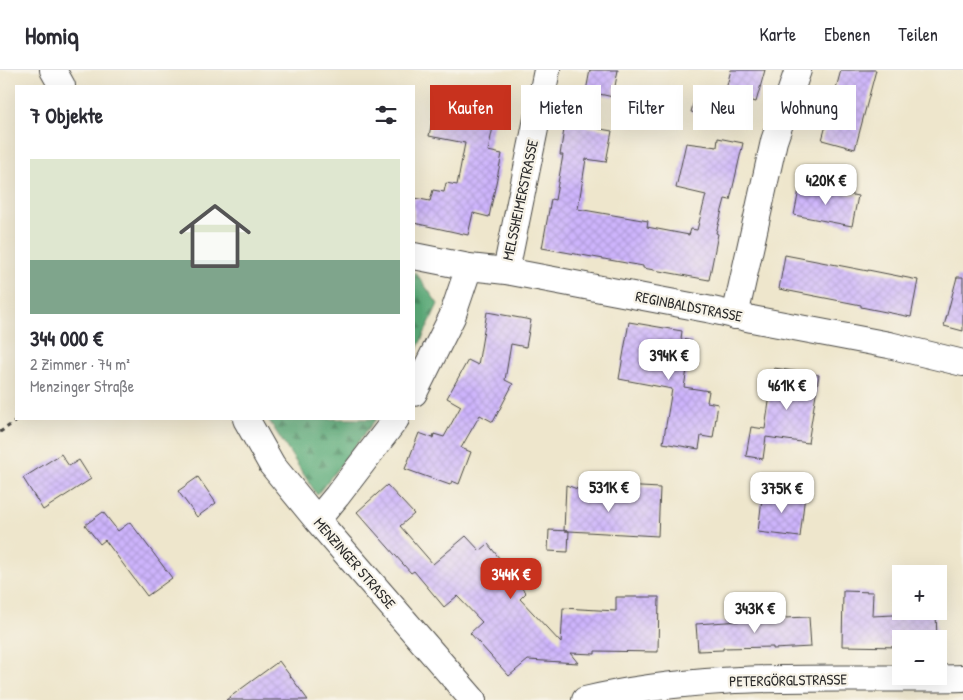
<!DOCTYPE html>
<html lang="de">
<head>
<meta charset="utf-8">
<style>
	:root { --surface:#fff; --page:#f2f2f3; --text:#2b2b33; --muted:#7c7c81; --line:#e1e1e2; --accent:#c8321e }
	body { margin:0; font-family:"Patrick Hand",sans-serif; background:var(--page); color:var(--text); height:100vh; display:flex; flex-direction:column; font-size:19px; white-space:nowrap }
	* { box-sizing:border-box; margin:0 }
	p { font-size:16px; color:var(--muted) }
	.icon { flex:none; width:28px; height:28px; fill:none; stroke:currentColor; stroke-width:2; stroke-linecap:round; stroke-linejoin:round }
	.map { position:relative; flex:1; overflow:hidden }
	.details { position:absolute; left:15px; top:15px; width:400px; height:335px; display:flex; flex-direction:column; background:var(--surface); border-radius:0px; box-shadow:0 5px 20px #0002 }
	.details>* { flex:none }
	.guide { position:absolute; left:430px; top:15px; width:458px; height:45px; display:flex; gap:10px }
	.controls { position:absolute; left:892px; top:495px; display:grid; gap:10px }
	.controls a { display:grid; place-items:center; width:55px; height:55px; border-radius:0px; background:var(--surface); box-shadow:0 5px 20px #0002; font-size:25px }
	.price { position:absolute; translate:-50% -42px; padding:0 11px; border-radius:10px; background:#fff; color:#222; font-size:16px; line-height:32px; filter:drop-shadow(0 1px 2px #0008) }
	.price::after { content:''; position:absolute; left:50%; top:30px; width:15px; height:11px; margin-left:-8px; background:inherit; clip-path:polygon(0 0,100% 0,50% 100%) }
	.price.current { background:var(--accent); color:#fff }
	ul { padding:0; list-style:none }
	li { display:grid; align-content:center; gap:10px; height:265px; padding:0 15px }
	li+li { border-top:1px solid var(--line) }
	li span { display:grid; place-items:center; height:155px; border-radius:0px; color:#555 }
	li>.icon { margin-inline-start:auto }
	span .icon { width:90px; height:90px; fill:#fffc; stroke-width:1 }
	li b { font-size:21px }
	h2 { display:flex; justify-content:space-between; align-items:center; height:60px; padding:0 15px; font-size:21px }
	.chip { padding:0 18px; border-radius:0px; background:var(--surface); box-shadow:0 5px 20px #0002; font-size:18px; line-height:45px }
	.chip.current { background:var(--accent); color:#fff }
	header { display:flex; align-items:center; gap:30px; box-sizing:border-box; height:70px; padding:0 25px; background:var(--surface); border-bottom:1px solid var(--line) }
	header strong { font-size:24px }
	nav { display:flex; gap:28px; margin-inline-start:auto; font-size:18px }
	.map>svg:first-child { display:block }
	.forest { fill:url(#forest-firs); stroke:#446c52 }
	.building { fill:url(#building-cross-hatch) }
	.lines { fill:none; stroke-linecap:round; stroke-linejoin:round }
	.minor-casing { stroke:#484743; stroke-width:28 }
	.path { stroke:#484743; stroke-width:3; stroke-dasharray:4 4; stroke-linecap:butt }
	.minor { stroke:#fff; stroke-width:26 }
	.labels { text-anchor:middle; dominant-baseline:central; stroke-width:4.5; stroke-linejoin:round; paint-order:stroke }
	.street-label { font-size:15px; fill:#2b2b2b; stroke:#f7f3e8 }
</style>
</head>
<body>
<header>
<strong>Homiq</strong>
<nav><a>Karte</a><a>Ebenen</a><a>Teilen</a></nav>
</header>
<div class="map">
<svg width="963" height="630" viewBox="0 0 963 630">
	<defs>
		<pattern id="forest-firs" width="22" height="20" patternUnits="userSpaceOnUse" patternTransform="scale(1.25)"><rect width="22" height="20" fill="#5cac79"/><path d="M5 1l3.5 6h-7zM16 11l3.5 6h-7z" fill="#4c8c63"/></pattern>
		<pattern id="building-cross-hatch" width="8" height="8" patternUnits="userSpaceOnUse" patternTransform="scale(1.25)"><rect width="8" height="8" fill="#cdb4fc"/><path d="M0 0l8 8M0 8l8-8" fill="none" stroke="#b09bd8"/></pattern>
	</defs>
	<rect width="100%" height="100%" fill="#f7f3e8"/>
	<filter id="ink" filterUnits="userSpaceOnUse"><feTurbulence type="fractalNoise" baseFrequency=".02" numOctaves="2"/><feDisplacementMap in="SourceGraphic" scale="10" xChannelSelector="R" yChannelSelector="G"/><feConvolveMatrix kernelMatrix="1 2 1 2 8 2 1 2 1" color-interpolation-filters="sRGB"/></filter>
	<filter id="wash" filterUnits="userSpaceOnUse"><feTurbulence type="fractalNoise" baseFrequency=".0096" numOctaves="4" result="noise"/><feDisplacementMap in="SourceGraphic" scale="20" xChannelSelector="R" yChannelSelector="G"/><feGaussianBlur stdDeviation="1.12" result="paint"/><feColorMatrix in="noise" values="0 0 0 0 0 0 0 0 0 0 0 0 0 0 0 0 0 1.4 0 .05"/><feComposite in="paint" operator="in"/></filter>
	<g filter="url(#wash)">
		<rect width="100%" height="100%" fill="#eee6cc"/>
		<path class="forest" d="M414 202 416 203 438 234 414 286Z
			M268 349H376L317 425Z"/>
		<g id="blocks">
			<path class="building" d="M590 0H618L613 27 586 21Z
				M731 0H765L756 32 725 23Z
				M841 0H876L855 79 822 70Z
				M444 18 466 22 465 26 498 33 488 81 502 84 489 147 473 143 468 165 414 153V128L430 131 433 120 444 122 446 113 457 115 465 73 429 66 438 20 443 21Z
				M697 19 716 24 710 46 691 42Z
				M565 53 612 61 606 92 586 89 578 139 648 151 647 157 689 165 691 159 697 160 706 125 676 118 686 73 717 77 718 68 743 73 730 130 725 129 716 163 718 164 709 210 643 198V196L542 178 551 129 555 130 563 85H560Z
				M800 115 858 126 852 156 794 145Z
				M785 185 868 201V200L918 210 911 247 861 237V235L779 219Z
				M957 207H963V261L944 256Z
				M487 242 531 250 526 277 511 274 505 310 513 314 493 352 480 345 461 378 471 382 459 414 452 411 450 415 405 399 419 363 433 368 434 364 444 367 461 336 447 328 468 290 478 295Z
				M629 252 682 261 681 269 692 271 684 317 709 321 707 332 718 334 713 368 701 366 699 379 663 373 672 319 619 309Z
				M774 298 819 305 808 373 766 367 763 389 746 386 751 357 765 359Z
				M61 384 69 396 79 390 91 409 43 440 23 408Z
				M198 407 216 433 197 447 178 421Z
				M387 415 414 444 400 456 433 494 466 466 480 481 488 474 500 489 497 491 526 523 520 529 561 573 563 538 616 541V527H659L658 582 595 581V584L570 583 578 593 528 590 509 606 470 563 482 552 457 526 444 537 414 501 411 503 357 442Z
				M566 415 597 426 602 415 660 418 658 466 569 461 568 482 548 481 549 460 569 461H564Z
				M763 420 805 425 800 467 758 462Z
				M103 442 118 461 130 452 172 508 147 526 105 470 100 474 85 455Z
				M843 521 873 522 872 546 936 543 937 569H901V577L842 576Z
				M741 545 759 546V549L809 547 811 577 773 579V577L723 578V580L698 581 696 554 742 551Z
				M279 591 308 630H226Z"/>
		</g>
	</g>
	<g filter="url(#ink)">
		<use href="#blocks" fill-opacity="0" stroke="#484743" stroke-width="1"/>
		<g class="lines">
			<defs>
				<path id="minor" d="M53 0 62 16
					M414 186 469 197 506 201 712 240 752 249 889 275 963 293
					M506 201 547 0
					M735 246 774 71 798 0
					M414 323 452 247 469 197
					M246 349 272 395 317 450 473 630
					M317 450 337 426 396 349
					M585 630C709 600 837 611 963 608"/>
			</defs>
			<use href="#minor" class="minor-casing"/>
			<path class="path" d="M0 362 19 349"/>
			<use href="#minor" class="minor"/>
		</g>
	</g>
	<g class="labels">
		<g class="street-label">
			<text transform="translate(520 130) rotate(-78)">MELSSHEIMERSTRASSE</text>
			<text transform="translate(689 236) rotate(11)">REGINBALDSTRASSE</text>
			<text transform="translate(355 493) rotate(49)">MENZINGER STRASSE</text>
			<text transform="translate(788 610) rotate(-1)">PETERGÖRGLSTRASSE</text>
		</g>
	</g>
</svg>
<div class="controls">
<a>+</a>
<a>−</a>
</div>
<b class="price" style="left:826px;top:136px">420K €</b>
<b class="price" style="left:669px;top:311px">394K €</b>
<b class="price" style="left:787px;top:341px">461K €</b>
<b class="price" style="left:609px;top:443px">531K €</b>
<b class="price" style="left:782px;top:444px">375K €</b>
<b class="price current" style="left:511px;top:530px">344K €</b>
<b class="price" style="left:755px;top:564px">343K €</b>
<div class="guide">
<a class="chip current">Kaufen</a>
<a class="chip">Mieten</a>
<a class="chip">Filter</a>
<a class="chip">Neu</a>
<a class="chip">Wohnung</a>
</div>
<section class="details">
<h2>7 Objekte<svg class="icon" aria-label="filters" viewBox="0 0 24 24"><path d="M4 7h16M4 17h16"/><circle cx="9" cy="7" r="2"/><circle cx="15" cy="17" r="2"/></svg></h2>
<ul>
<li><span style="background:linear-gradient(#dfe7d0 65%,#7fa58c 0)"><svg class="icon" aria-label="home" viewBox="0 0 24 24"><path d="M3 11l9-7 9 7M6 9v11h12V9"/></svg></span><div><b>344 000 €</b><p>2 Zimmer · 74 m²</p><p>Menzinger Straße</p></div></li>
</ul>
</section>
</div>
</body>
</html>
